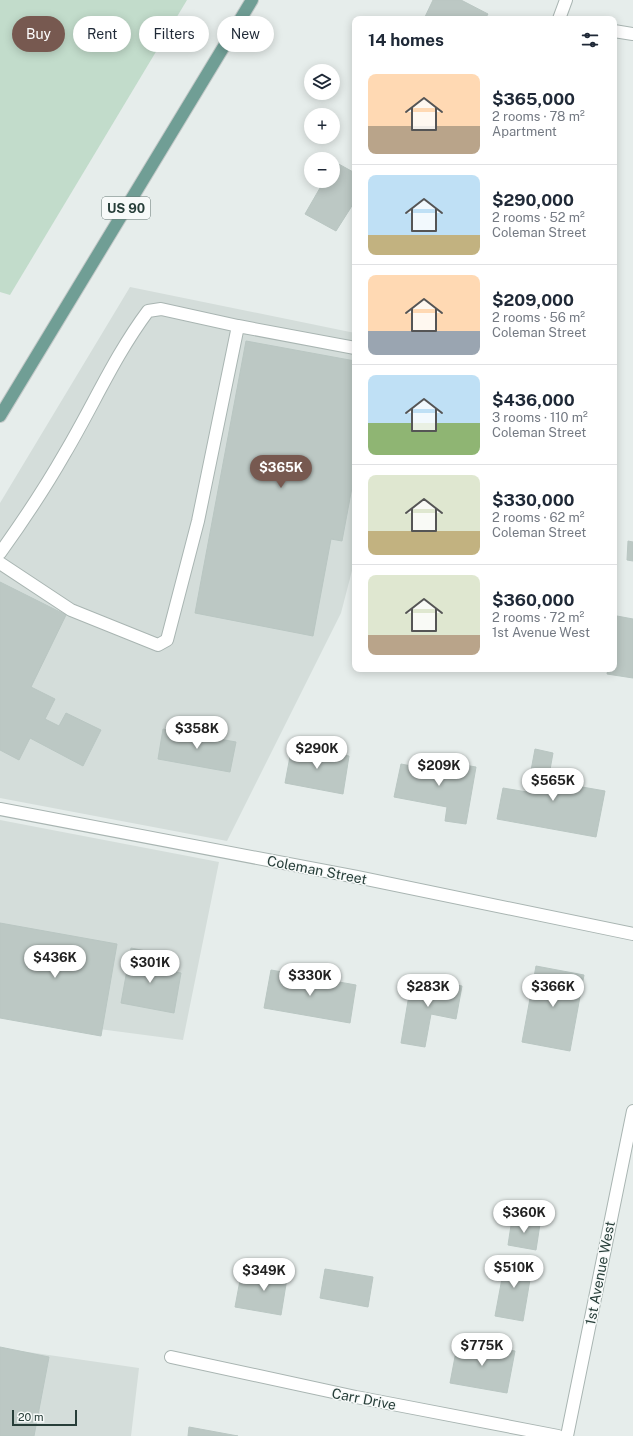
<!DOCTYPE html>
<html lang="en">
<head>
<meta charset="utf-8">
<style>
	:root { --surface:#fff; --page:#f2f2f3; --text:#1f2937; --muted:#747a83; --line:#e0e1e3; --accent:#775950 }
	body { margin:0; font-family:"Public Sans",sans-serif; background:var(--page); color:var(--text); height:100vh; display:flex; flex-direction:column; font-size:15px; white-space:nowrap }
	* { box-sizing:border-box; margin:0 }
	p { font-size:13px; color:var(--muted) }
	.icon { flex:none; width:22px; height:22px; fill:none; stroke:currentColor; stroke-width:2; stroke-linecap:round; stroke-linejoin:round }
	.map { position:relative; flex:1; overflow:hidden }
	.panel { position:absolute; left:352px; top:16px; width:265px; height:656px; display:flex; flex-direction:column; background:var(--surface); border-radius:8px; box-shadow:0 2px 10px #0003 }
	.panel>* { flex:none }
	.hud { position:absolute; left:12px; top:16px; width:280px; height:36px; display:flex; gap:8px }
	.buttons { position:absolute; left:304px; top:64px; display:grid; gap:8px }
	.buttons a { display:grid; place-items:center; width:36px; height:36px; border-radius:50%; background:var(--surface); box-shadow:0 2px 10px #0003; font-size:20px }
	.scale { position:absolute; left:12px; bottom:10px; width:65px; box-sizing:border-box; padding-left:4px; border:2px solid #273e39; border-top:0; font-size:11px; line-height:14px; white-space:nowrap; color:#273e39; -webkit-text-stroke:3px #f7faf9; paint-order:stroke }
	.price { position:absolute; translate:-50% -34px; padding:0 9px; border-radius:14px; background:#fff; color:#222; font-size:13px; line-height:26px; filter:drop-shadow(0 1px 2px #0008) }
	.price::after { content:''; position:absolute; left:50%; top:24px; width:12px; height:9px; margin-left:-6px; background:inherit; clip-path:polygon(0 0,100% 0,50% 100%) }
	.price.on { background:var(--accent); color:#fff }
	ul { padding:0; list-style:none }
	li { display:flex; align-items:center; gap:12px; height:100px; padding:0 16px }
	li+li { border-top:1px solid var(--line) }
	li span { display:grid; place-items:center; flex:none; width:112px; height:80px; border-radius:8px; color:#555 }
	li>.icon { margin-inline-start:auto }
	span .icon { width:48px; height:48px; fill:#fffc; stroke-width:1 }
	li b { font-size:17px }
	h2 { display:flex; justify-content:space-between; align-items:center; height:48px; padding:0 16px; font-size:17px }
	.pill { padding:0 14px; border-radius:18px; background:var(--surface); box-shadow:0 2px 10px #0003; font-size:14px; line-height:36px }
	.pill.on { background:var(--accent); color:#fff }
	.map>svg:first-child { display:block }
	.built { fill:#d4ddda }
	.green { fill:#c2dccb }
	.building { fill:#bcc8c4; stroke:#b9c6c2 }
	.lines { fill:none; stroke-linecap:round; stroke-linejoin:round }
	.lane-casing { stroke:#a9b5b2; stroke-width:14 }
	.street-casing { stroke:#a9b5b2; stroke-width:14 }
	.primary-casing { stroke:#c3c9c8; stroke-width:14 }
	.lane { stroke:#fff; stroke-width:12 }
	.street { stroke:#fff; stroke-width:12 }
	.primary { stroke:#709e95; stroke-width:12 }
	.labels { text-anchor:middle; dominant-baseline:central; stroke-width:3; stroke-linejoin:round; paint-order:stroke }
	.shield { fill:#f7faf9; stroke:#657673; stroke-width:1 }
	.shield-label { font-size:13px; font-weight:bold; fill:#273e39 }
	.street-label { font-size:14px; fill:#273e39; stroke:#f7faf9 }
</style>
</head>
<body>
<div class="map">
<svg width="633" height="1436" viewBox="0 0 633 1436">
	<rect width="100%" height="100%" fill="#e6edeb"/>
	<path class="built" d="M130 287 355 333V559L341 613 227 841 0 798V503Z
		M0 820 219 862 183 1040 0 1016Z
		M0 1348 139 1368 131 1436H0Z"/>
	<path class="green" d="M0 0H187L10 295 0 292Z"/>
	<path class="building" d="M433 0H461L488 14 485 19H424Z
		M335 162 355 173V201L336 231 305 214 324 181H333V165Z
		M246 341 355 361V482H353L342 541 331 539 313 636 195 613Z
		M628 541 633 542V561L627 560Z
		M0 582 66 615 31 687 55 699 45 719 59 726 66 713 101 730 83 766 30 738 19 760 0 750Z
		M617 616 633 619V678L607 674 608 669H614V633Z
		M163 729 236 742 230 772 158 759Z
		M292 746 349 756 343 794 285 783Z
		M535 749 553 753 548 781 605 791 596 837 497 819 503 788 527 792Z
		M429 759 476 767 466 824 445 821 447 807 394 797 401 764 427 769Z
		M0 923 117 944 101 1036 0 1018Z
		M131 948 156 953 153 968 181 973 174 1013 121 1003Z
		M536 966 584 975 570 1051 522 1042Z
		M271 970 356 985 350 1023 264 1008Z
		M412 977 462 986 456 1019 431 1014 425 1047 401 1043Z
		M512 1219 540 1224 536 1250 508 1245Z
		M506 1257 533 1262 523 1321 495 1316Z
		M273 1263 289 1266 281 1315 235 1307 241 1275 270 1280Z
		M325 1269 373 1277 368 1307 320 1298Z
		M458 1341 515 1351 507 1393 450 1383Z
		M0 1347 49 1357 34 1436H0Z
		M189 1427 238 1436H188Z"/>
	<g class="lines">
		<defs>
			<path id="lane" d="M559 19 566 0
				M614 31 633 34
				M0 553C23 521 45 488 65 453 93 406 115 355 148 311L161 309 238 326
				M0 563 71 610 158 645 167 640 198 521 238 326 355 348"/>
			<path id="street" d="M0 809 357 877 633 934
				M171 1357 356 1397 558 1436
				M567 1436 633 1111"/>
			<path id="primary" d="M0 416 252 0"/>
		</defs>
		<use href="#lane" class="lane-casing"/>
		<use href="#street" class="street-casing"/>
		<use href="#primary" class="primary-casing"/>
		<use href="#lane" class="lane"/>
		<use href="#street" class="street"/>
		<use href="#primary" class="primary"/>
	</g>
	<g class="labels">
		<rect class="shield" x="102" y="197" width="48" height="22" rx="3"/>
		<g class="shield-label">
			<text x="126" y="208">US 90</text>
		</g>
		<g class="street-label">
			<text transform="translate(317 870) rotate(11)">Coleman Street</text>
			<text transform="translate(600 1273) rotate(-79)">1st Avenue West</text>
			<text transform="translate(364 1399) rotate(11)">Carr Drive</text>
		</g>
	</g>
</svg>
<div class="buttons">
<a><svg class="icon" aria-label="layers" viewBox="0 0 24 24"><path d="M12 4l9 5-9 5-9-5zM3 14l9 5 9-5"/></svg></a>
<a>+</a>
<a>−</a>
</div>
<div class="scale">20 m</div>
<b class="price on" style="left:281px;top:489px">$365K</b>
<b class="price" style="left:197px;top:750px">$358K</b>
<b class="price" style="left:317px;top:770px">$290K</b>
<b class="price" style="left:439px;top:787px">$209K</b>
<b class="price" style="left:553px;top:802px">$565K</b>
<b class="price" style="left:55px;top:979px">$436K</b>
<b class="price" style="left:150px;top:984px">$301K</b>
<b class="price" style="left:310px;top:997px">$330K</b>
<b class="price" style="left:428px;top:1008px">$283K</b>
<b class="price" style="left:553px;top:1008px">$366K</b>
<b class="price" style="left:524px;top:1234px">$360K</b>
<b class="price" style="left:514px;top:1289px">$510K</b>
<b class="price" style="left:264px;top:1292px">$349K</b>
<b class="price" style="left:482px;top:1367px">$775K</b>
<div class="hud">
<a class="pill on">Buy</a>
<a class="pill">Rent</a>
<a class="pill">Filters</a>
<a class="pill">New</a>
</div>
<section class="panel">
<h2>14 homes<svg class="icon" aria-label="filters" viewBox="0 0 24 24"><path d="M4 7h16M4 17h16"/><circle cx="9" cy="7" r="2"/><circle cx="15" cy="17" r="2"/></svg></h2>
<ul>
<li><span style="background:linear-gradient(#ffd9b3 65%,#b9a48a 0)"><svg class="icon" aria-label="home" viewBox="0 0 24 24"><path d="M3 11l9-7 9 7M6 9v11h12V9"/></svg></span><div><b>$365,000</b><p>2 rooms · 78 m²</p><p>Apartment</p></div></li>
<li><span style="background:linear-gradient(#bfe0f5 75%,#c2b280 0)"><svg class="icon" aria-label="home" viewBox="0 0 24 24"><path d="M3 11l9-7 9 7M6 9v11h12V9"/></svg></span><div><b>$290,000</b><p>2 rooms · 52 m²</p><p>Coleman Street</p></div></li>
<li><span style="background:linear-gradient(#ffd9b3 70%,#9aa5b1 0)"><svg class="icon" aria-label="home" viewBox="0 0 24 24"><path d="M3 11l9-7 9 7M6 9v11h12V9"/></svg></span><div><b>$209,000</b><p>2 rooms · 56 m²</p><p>Coleman Street</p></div></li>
<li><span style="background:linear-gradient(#bfe0f5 60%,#8fb573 0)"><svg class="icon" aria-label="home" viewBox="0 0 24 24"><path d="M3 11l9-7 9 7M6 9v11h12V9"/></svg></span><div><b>$436,000</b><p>3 rooms · 110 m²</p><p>Coleman Street</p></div></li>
<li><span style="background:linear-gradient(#dfe7d0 70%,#c2b280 0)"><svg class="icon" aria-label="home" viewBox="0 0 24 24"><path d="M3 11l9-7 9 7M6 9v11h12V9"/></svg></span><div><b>$330,000</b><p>2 rooms · 62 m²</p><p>Coleman Street</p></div></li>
<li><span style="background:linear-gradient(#dfe7d0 75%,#b9a48a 0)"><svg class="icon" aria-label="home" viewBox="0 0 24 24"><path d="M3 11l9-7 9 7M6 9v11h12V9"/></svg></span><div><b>$360,000</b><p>2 rooms · 72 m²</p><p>1st Avenue West</p></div></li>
</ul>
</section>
</div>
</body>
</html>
